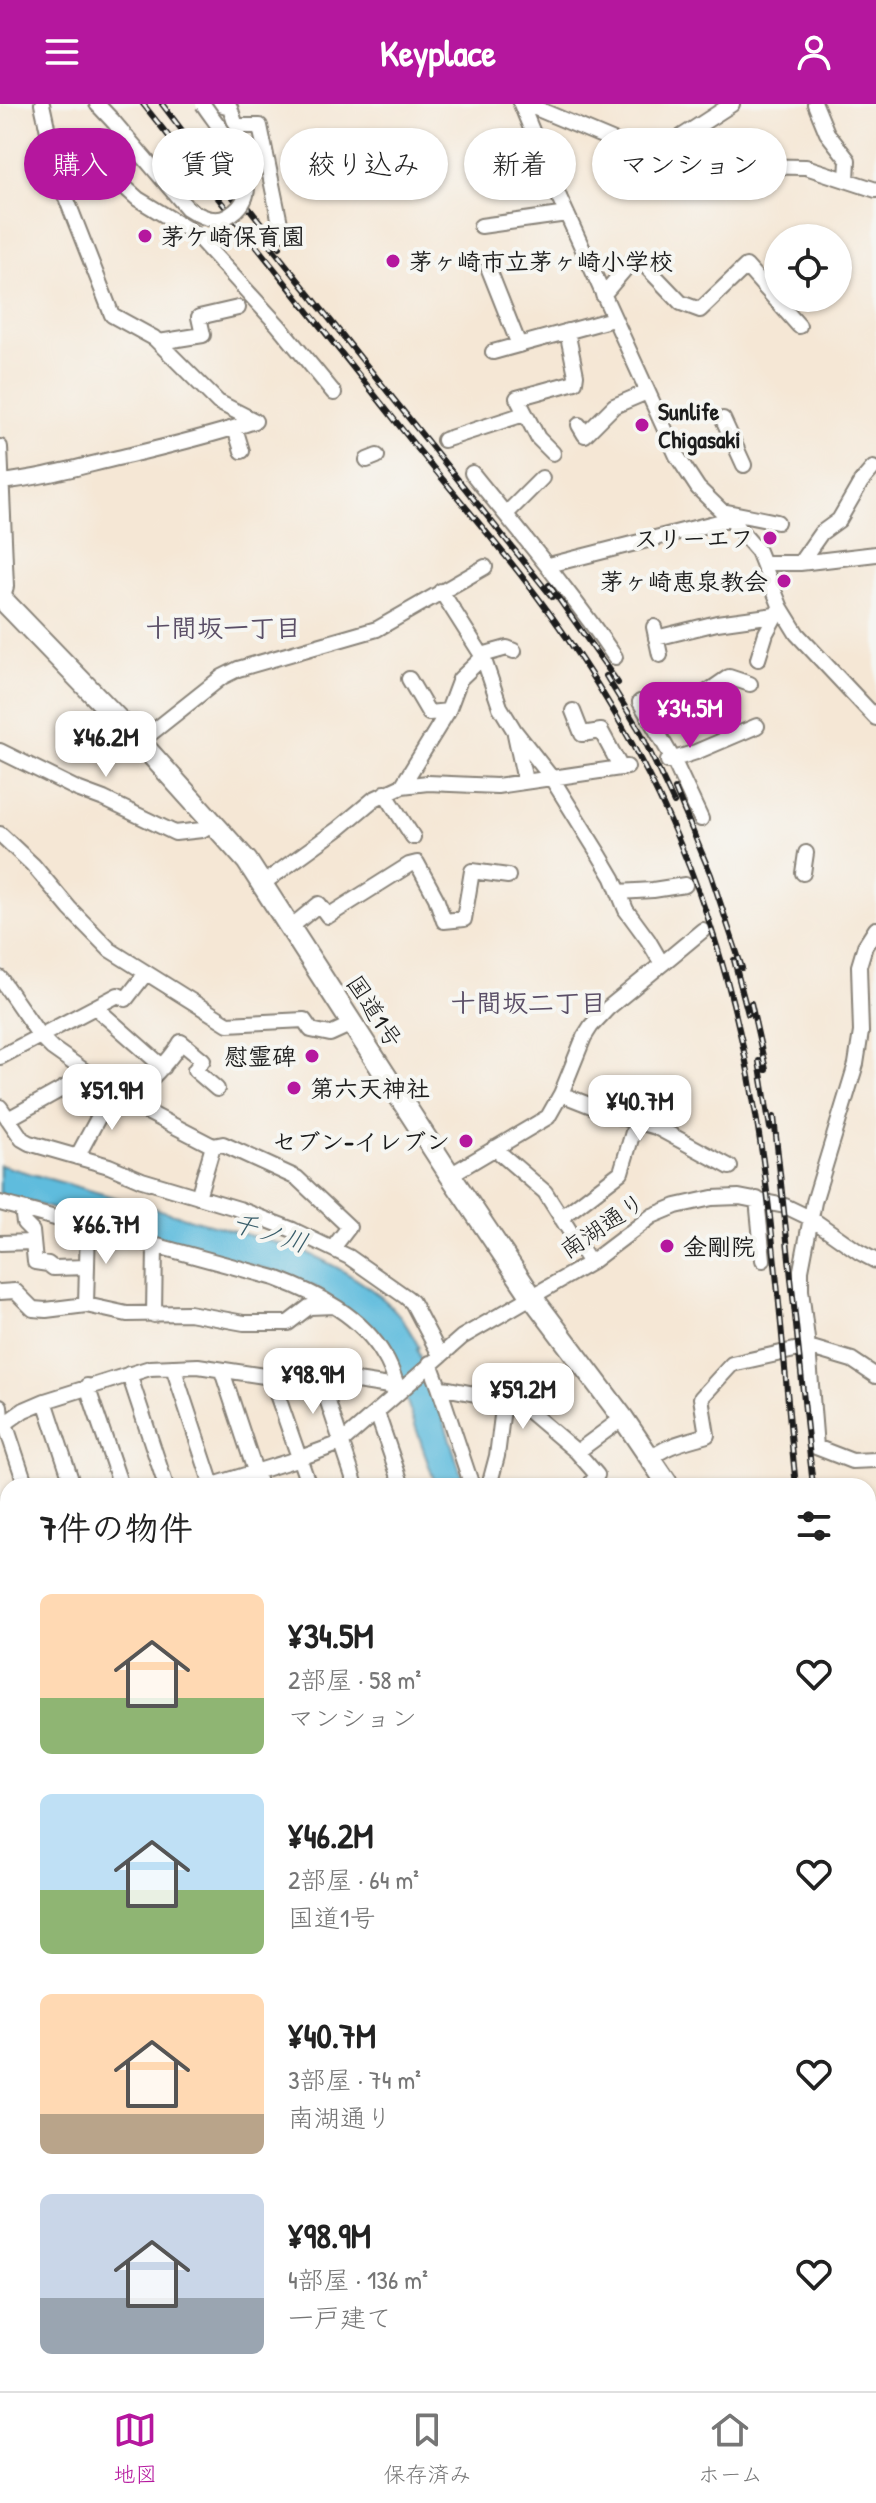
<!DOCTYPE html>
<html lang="ja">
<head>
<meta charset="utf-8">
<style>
	:root { --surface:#fff; --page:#f2f2f2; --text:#222; --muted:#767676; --line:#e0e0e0; --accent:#b5179e }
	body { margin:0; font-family:"Patrick Hand","Klee One",sans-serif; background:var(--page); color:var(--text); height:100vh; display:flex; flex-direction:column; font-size:30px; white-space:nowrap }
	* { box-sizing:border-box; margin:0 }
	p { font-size:26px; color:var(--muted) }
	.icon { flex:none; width:44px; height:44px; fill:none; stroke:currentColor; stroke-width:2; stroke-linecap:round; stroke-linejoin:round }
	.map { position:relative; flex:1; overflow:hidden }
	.sheet { position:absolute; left:0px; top:1374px; width:876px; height:914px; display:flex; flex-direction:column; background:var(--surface); border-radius:24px 24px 0 0; box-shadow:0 2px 6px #0004 }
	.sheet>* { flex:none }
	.top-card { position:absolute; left:24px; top:24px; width:828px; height:72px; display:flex; gap:16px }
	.fabs { position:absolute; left:764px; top:120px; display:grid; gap:16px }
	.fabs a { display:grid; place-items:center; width:88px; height:88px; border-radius:50%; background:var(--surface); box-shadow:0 2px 6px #0004; font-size:40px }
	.price { position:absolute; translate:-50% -68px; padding:0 18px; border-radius:16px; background:#fff; color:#222; font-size:26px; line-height:52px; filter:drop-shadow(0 2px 4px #0008) }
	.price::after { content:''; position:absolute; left:50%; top:48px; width:24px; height:18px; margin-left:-12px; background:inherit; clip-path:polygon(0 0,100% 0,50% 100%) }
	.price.selected { background:var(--accent); color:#fff }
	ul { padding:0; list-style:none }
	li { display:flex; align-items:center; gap:24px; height:200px; padding:0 40px }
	li span { display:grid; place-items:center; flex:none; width:224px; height:160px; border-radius:12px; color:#555 }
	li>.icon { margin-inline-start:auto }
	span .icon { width:96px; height:96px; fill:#fffc; stroke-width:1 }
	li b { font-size:34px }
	h2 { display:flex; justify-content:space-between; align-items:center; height:96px; padding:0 40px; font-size:34px }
	.pill { padding:0 28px; border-radius:36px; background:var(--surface); box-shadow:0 2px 6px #0004; font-size:28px; line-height:72px }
	.pill.selected { background:var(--accent); color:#fff }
	header { display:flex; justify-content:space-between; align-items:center; height:104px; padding:0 40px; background:var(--accent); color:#fff; font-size:36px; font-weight:800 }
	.dock { display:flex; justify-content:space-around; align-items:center; height:112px; border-top:2px solid var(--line); background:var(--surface); font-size:22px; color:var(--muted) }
	.dock a { display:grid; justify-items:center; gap:4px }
	.dock .selected { color:var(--accent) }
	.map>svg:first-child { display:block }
	.water { fill:#5fbcdd; stroke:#3e6c7c; stroke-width:2 }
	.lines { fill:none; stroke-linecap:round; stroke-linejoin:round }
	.minor-casing { stroke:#888278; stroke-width:18 }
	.highway-casing { stroke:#888278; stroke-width:24 }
	.minor { stroke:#fff; stroke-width:14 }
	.highway { stroke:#fff; stroke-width:20 }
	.rail-casing { stroke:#1c1c1c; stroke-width:6 }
	.rail { stroke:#f6f6f2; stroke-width:3; stroke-dasharray:9; stroke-linecap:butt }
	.minor-bridge-casing { stroke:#888278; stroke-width:18; stroke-linecap:butt }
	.minor-bridge { stroke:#fff; stroke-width:14 }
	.poi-dot { fill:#b5179e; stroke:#f6f6f2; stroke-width:3 }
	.labels { text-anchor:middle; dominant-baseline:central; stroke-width:8; stroke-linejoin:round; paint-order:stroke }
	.poi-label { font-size:24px; font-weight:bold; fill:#1c1c1c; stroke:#f6f6f2; text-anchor:start }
	.street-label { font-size:24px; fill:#1c1c1c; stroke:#f6f6f2 }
	.neighbourhood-label { font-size:26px; font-weight:bold; fill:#5a4e66; stroke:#f6f6f2 }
	.water-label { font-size:26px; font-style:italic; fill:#375c69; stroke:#f6f6f2 }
</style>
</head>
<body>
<header><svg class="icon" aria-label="menu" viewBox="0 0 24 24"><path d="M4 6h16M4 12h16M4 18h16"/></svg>Keyplace<svg class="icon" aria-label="person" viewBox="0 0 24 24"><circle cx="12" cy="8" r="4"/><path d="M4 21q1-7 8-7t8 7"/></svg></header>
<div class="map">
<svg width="876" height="2287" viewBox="0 0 876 2287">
	<rect width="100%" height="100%" fill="#f6f6f2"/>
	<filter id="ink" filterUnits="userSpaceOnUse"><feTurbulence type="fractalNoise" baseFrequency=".0125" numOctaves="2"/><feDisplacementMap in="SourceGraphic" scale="16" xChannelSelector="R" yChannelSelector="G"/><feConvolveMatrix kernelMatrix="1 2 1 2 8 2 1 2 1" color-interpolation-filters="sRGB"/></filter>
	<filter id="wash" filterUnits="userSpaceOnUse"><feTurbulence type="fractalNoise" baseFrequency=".006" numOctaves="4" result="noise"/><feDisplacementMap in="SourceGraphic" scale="32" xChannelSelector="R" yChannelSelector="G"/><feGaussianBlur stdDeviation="1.8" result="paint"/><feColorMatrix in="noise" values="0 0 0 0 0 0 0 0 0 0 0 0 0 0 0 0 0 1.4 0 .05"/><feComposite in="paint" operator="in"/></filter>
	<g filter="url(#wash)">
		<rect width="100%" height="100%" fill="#f5e7d5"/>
		<path class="water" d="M0 1061 295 1144C329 1157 376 1183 399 1211 407 1221 413 1232 419 1243L417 1245 441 1308 465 1382H436L392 1254 377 1228 317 1184 283 1170 0 1090Z"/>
	</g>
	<g filter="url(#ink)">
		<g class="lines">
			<defs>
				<path id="minor" d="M42 0 54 55 65 91 112 211 154 234 218 298 255 317
					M97 0 113 17
					M220 0 230 3 236 22H260L282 129
					M521 0 560 95 677 352 698 384 730 415 758 447 781 504 797 530 876 614
					M526 0 664 58 681 61 806 63 876 86
					M815 0 827 29 848 56 847 76
					M53 47 79 42 138 95 194 129 278 221 334 289
					M650 53 732 0
					M481 122 567 110
					M488 163 519 241
					M603 191 636 152 681 199 700 206 746 162 799 222
					M159 238 203 231 199 213 238 204
					M493 248 613 215
					M723 315 744 361
					M579 321 585 331 614 302 647 288
					M235 324 242 347
					M444 336 524 310
					M0 343 6 482 3 495 0 498
					M553 349 538 334 517 294 575 278 576 271 567 227
					M367 356 377 352
					M472 369C521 430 571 488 615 553
					M0 378C41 374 82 362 122 353 167 342 212 332 255 317
					M722 407 777 418
					M506 410 542 374
					M763 459H800L876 450
					M800 459 821 429 839 416 861 378 873 364
					M549 461 730 415
					M441 487 483 553 500 603 514 626 551 673 600 752 613 774 626 806 648 836 662 860 608 904 591 922 584 933 561 990 548 1013 450 1071
					M654 523 660 551
					M656 534 717 519 775 511
					M482 551 507 544 514 547
					M758 555 766 529 778 507
					M409 575 429 609 448 607
					M697 595 729 573 750 580
					M640 598 673 655 701 715
					M573 607 582 630 601 627 621 664
					M515 630 525 677
					M140 638 222 573 238 565 377 525 485 463
					M0 647 77 685 104 695 175 729 202 726 214 719
					M668 657 696 648 757 622
					M402 682 448 607 460 575 483 553
					M385 689 413 733
					M0 730 33 761 70 805 110 846 228 920 304 916 311 926 330 930 352 920
					M803 769 806 749
					M262 780 338 725 374 695 402 682 428 679 497 682 627 663
					M619 788 653 786 685 781
					M288 822 297 818 319 800 328 812 409 761 417 759 436 794 444 817 464 815 472 767 508 772
					M876 825 865 842 859 862 861 928 856 960 814 1098 801 1166V1186L808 1243 816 1343 852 1357 876 1356
					M662 860 703 826
					M0 874 40 932 52 944 130 999 213 1042 223 1040 297 1074 349 1123 333 1144
					M95 903 163 963
					M0 953 118 891 126 895 146 869
					M561 990 617 1012 656 1023 730 1063
					M130 999C146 977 168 961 181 938L203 956 195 966 217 985
					M0 1003 22 1035 29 1039 109 1062 142 1076 239 1105 293 1126 349 1153 406 1193 412 1198 440 1251
					M8 1015 89 970
					M494 1044 545 1088 590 1159
					M77 1053 113 986
					M198 1093 213 1042
					M757 1095 763 1156
					M0 1099 275 1174C318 1190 362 1212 385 1253 392 1264 395 1277 399 1288
					M22 1105 24 1119 32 1127 35 1158 48 1160 53 1164 87 1163
					M561 1114 621 1068 636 1018
					M0 1139 33 1138
					M0 1188 15 1187 33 1205 46 1206 86 1201 127 1210 189 1209 244 1219H288L309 1203 334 1202
					M86 1201 88 1122
					M154 1211 155 1141
					M430 1259 439 1283 516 1298 524 1303 577 1348 623 1314
					M173 1263 212 1381
					M222 1267 260 1382
					M129 1270 166 1382
					M271 1273 309 1382
					M320 1274 356 1382
					M87 1282 121 1382
					M439 1283 472 1382
					M45 1297 73 1382
					M0 1302 1 1315 5 1319 26 1382
					M377 1309 402 1382
					M0 1323 24 1306 45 1297 150 1264 198 1262 271 1273 344 1275 389 1282 399 1288
					M577 1348 597 1371 589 1382
					M651 1355C665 1341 688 1337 707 1331L701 1294 732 1260 808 1243 852 1256 876 1272
					M210 1382 300 1354 341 1339 462 1233 590 1159 652 1112 676 1102 712 1094 739 1093 785 1102 812 1115 859 1148 876 1157
					M489 1382 497 1352 504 1296
					M0 1443 8 1463
					M868 1511 876 1510
					M0 1576 8 1573
					M0 1586 8 1605
					M0 1675 8 1673
					M0 1730 2 1741
					M0 1804 8 1801
					M868 1876 876 1875
					M0 1894 8 1893
					M0 1962 8 1964
					M0 2081H8
					M0 2201H8
					M0 2219 8 2236
					M24 2280 27 2287
					M118 2280 117 2286H155
					M371 2280 386 2287"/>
				<path id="highway" d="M0 493 140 638 247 757 450 1071 532 1193 623 1314 669 1382
					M252 2287 253 2280"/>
			</defs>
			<use href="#minor" class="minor-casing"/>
			<use href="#highway" class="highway-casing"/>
			<use href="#minor" class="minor"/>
			<use href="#highway" class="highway"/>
			<defs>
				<path id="rail" d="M143 0C232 111 321 222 409 334 466 405 529 475 579 552 637 639 684 736 715 836 771 1012 777 1199 796 1382
					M162 0 235 96
					M233 84 280 143
					M267 137 552 493
					M549 481 618 579
					M606 572 641 629 674 699
					M675 685 711 771 742 864
					M734 856 748 910
					M751 899 766 966
					M759 957 770 1024
					M774 1013 813 1382
					M868 1907 875 1975
					M868 1964 876 2060
					M868 2049 876 2127
					M870 2117 876 2181"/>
			</defs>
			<use href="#rail" class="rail-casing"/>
			<use href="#rail" class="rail"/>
			<defs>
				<path id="minor-bridge" d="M113 17 187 104C199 112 215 120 228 112 275 85 222 29 203 0"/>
			</defs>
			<use href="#minor-bridge" class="minor-bridge-casing"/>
			<use href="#minor-bridge" class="minor-bridge"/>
		</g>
	</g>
	<g class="poi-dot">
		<circle cx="145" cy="132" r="8"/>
		<circle cx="393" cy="157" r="8"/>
		<circle cx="642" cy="321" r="8"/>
		<circle cx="770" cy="434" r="8"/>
		<circle cx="784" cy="477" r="8"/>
		<circle cx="312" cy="952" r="8"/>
		<circle cx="294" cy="984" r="8"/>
		<circle cx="466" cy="1037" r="8"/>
		<circle cx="667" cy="1142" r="8"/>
	</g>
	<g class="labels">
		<g class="poi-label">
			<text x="161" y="132">茅ケ崎保育園</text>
			<text x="409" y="157">茅ヶ崎市立茅ヶ崎小学校</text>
			<text x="658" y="307">Sunlife<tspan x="658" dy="28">Chigasaki</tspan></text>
			<text x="754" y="434" text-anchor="end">スリーエフ</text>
			<text x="768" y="477" text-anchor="end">茅ヶ崎恵泉教会</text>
			<text x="296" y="952" text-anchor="end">慰霊碑</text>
			<text x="310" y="984">第六天神社</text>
			<text x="450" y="1037" text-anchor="end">セブン-イレブン</text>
			<text x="683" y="1142">金剛院</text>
		</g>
		<g class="street-label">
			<text transform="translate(375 907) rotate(57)">国道1号</text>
			<text transform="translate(602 1121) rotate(-34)">南湖通り</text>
		</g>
		<g class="neighbourhood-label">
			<text x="223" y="523">十間坂一丁目</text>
			<text x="528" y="898">十間坂二丁目</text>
		</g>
		<g class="water-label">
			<text transform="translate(270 1128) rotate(17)">千ノ川</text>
		</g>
	</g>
</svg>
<div class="fabs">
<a><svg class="icon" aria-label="locate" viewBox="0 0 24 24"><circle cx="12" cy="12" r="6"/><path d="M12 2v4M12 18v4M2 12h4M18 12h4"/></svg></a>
</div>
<b class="price selected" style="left:690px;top:646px">¥34.5M</b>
<b class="price" style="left:106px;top:675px">¥46.2M</b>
<b class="price" style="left:112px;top:1028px">¥51.9M</b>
<b class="price" style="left:640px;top:1039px">¥40.7M</b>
<b class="price" style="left:106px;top:1162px">¥66.7M</b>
<b class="price" style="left:313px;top:1312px">¥98.9M</b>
<b class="price" style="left:523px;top:1327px">¥59.2M</b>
<div class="top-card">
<a class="pill selected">購入</a>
<a class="pill">賃貸</a>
<a class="pill">絞り込み</a>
<a class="pill">新着</a>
<a class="pill">マンション</a>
</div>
<section class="sheet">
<h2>7件の物件<svg class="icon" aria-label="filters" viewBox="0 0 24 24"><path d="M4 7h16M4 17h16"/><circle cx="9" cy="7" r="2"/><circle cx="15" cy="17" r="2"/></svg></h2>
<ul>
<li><span style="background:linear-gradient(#ffd9b3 65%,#8fb573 0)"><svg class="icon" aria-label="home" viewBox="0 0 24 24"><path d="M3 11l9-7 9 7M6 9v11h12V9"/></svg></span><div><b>¥34.5M</b><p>2部屋 · 58 m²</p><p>マンション</p></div><svg class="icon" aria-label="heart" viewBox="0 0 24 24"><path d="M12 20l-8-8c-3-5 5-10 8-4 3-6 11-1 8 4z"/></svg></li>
<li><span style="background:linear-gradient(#bfe0f5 60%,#8fb573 0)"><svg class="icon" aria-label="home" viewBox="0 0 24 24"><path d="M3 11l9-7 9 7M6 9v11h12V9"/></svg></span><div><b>¥46.2M</b><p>2部屋 · 64 m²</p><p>国道1号</p></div><svg class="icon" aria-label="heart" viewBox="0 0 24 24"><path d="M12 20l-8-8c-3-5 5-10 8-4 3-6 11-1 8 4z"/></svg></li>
<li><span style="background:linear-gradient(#ffd9b3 75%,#b9a48a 0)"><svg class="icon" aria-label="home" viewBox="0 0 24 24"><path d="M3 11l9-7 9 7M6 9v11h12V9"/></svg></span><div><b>¥40.7M</b><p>3部屋 · 74 m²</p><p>南湖通り</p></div><svg class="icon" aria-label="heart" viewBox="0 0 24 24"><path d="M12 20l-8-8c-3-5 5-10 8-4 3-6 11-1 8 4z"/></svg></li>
<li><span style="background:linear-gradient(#c9d6e8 65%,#9aa5b1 0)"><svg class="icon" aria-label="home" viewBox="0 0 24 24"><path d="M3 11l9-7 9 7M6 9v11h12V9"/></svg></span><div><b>¥98.9M</b><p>4部屋 · 136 m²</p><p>一戸建て</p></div><svg class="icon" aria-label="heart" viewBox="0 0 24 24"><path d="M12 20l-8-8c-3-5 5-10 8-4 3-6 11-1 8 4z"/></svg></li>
</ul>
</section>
</div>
<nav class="dock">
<a class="selected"><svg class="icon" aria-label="map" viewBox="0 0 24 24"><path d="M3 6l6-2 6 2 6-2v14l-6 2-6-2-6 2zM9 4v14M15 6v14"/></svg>地図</a>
<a><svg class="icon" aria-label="saved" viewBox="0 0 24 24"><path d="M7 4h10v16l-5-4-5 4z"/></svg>保存済み</a>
<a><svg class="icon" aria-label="home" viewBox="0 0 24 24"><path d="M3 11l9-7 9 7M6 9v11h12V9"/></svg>ホーム</a>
</nav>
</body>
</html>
